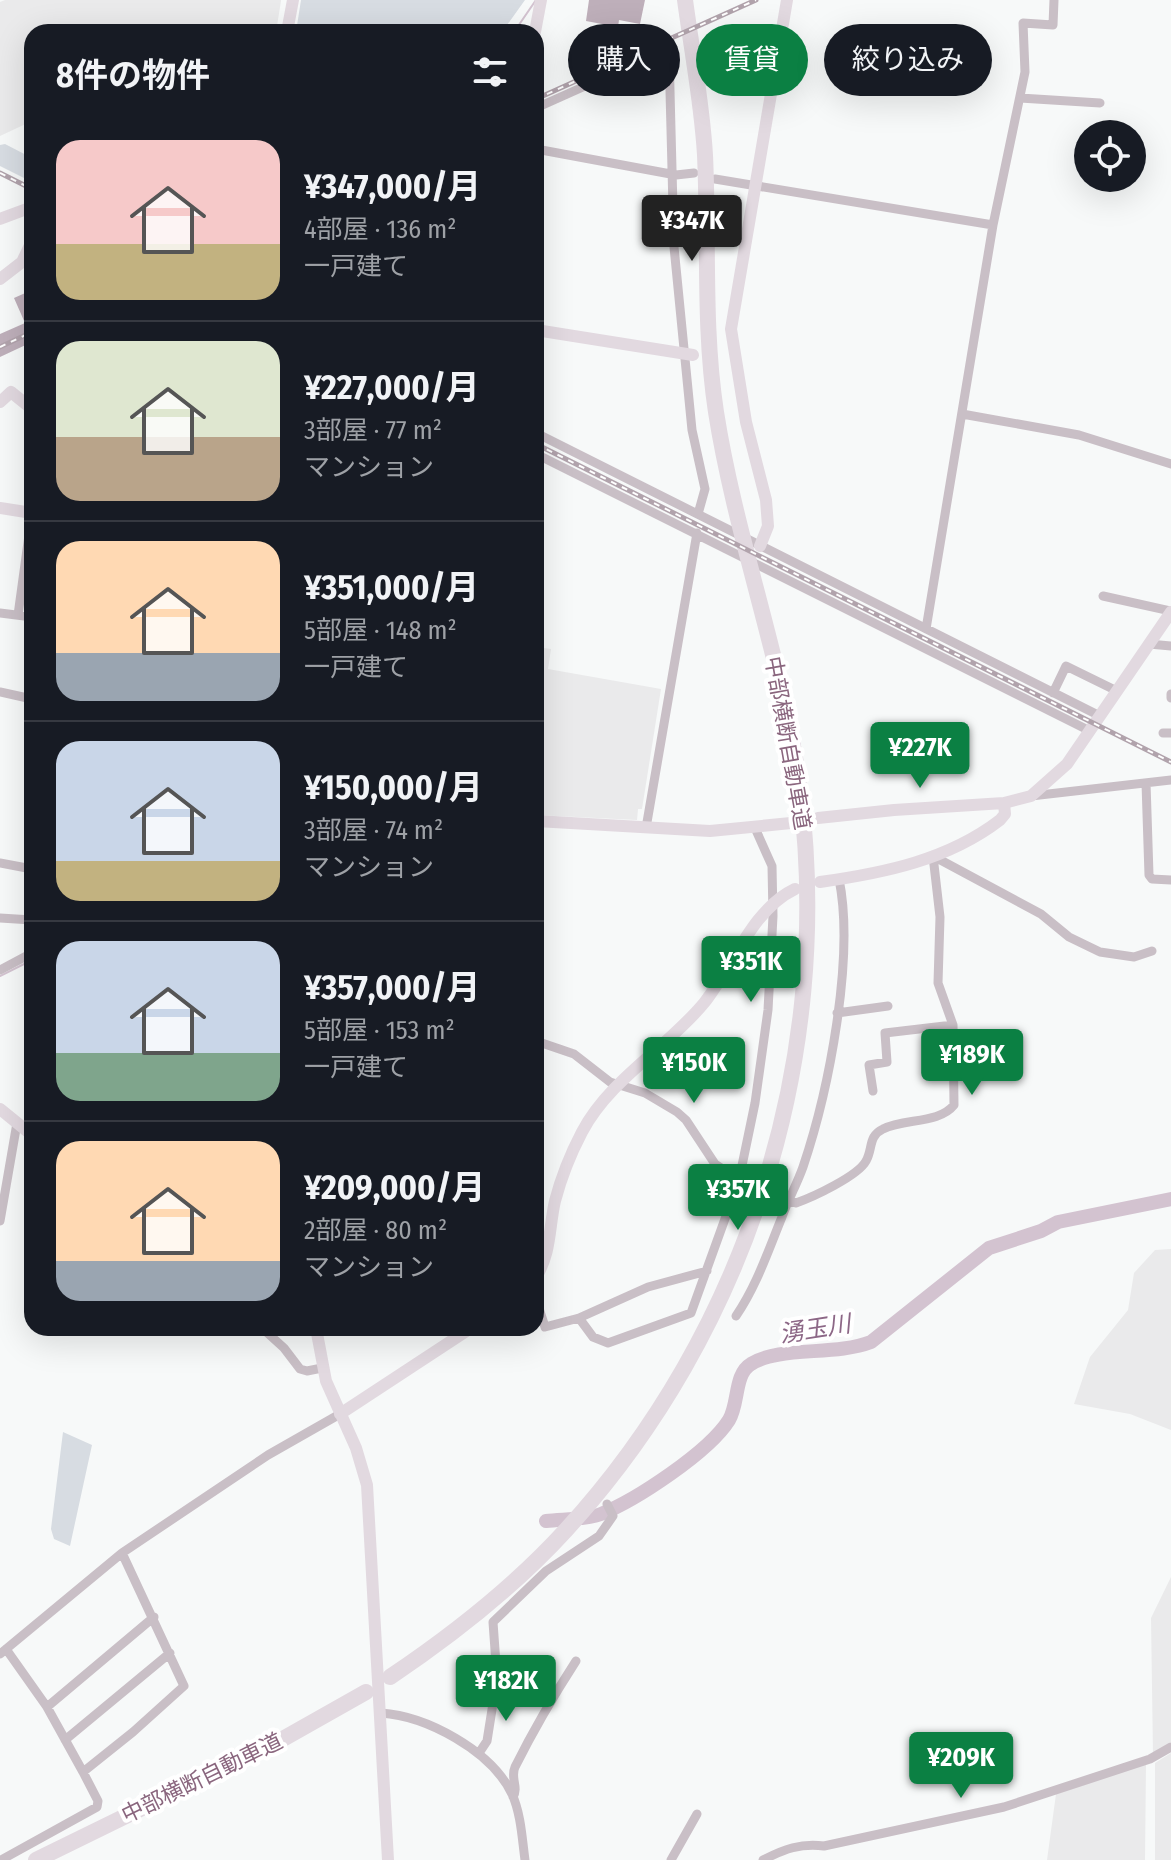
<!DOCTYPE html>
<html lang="ja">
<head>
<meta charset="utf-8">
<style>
	:root { --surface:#171b24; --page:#20242c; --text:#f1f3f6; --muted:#9ea1a6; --line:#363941; --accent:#0b8043 }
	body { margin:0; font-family:"Fira Sans Condensed","Noto Sans JP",sans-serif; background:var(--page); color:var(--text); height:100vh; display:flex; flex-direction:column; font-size:30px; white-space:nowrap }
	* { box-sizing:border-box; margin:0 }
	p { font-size:26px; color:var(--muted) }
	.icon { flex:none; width:44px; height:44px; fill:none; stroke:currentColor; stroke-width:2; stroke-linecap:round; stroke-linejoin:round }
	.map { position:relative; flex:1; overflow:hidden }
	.sheet { position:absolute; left:24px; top:24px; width:520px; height:1312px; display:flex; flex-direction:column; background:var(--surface); border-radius:24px; box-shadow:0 8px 32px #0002 }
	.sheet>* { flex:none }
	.banner { position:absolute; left:568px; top:24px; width:482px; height:72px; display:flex; gap:16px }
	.controls { position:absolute; left:1074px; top:120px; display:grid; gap:16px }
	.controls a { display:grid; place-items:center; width:72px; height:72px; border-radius:50%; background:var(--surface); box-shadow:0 8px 32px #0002; font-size:40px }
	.price { position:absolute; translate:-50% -68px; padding:0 18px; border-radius:8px; background:var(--accent); color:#fff; font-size:26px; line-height:52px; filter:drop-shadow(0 2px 4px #0008) }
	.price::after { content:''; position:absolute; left:50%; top:48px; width:24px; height:18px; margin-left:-12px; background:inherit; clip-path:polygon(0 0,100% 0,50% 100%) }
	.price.on { background:#222; color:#fff }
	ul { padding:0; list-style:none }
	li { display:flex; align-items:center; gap:24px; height:200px; padding:0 32px }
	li+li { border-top:2px solid var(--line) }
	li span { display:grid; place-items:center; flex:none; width:224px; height:160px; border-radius:24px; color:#555 }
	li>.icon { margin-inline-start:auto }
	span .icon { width:96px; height:96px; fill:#fffc; stroke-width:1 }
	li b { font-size:34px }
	h2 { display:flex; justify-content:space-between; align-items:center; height:96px; padding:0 32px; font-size:34px }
	.pill { padding:0 28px; border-radius:36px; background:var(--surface); box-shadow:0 8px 32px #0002; font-size:28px; line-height:72px }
	.pill.on { background:var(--accent); color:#fff }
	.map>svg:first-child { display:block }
	.built { fill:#eaeaeb }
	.green { fill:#d7dce2 }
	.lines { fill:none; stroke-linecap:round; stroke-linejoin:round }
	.stream { stroke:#d3c3d0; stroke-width:2 }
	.river { stroke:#d3c3d0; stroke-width:14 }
	.building { fill:#beafba }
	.street { stroke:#c9bfc6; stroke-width:9 }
	.secondary { stroke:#e2d9e0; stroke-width:12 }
	.highway { stroke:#e2d9e0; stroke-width:16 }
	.rail-casing { stroke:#b1a3ac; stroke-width:5 }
	.rail { stroke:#fff; stroke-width:2; stroke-dasharray:6; stroke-linecap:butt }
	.labels { text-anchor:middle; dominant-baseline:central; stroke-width:8; stroke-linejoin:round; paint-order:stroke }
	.street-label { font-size:22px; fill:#8a667e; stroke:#fff }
	.water-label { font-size:24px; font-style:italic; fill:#8c6786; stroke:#fff }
</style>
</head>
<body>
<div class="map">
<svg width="1171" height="1860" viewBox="0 0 1171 1860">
	<rect width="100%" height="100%" fill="#f7f9f9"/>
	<path class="built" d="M5 0H281V1L276 32H32V121L0 136V2Z
		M536 647 551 649 548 669 661 689 642 809H638L637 820 536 815Z
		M1171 1249V1430L1130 1414 1074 1404 1090 1357 1128 1310 1134 1273 1155 1250Z
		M1171 1577V1742L1153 1755 1151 1618Z
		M1171 1753V1860H1155V1763Z
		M1146 1764 1145 1860H1047L1056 1794Z"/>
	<path class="green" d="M301 0H525L502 32H296Z
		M5 144 32 158V182L0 166V145Z
		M63 1432 92 1445 70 1546 54 1539 51 1529Z"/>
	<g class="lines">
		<path class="stream" d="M514 32 536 0
			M0 976 32 960"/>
		<path class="river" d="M546 1521C563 1519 585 1520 601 1514 636 1500 709 1452 729 1420 739 1404 734 1374 751 1364 779 1346 835 1356 871 1342L989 1248 1041 1231 1058 1222 1171 1199"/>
	</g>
	<path class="building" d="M589 0H645L640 24 619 20 618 27 586 21Z
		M32 290V342L0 357V334L25 323 14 298Z"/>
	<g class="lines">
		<path class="street" d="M1020 98 1100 103
			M536 108 661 52H669L674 247 692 430 705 489 698 514
			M536 149 676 175 694 173
			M715 179 993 225
			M962 414 1079 435 1171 464
			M536 433 1100 716
			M536 454 1090 731
			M1103 596 1171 611
			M0 613 32 617
			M18 615 32 513
			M926 629 993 225 1025 72 1023 23 1053 25 1054 0
			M1149 644 1171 646
			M0 692 32 699
			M1053 693 1066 666 1117 691
			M1171 694V698
			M1163 733H1171
			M1146 783 1149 875 1152 879 1171 880
			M1031 796 1171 780
			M646 828 697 533
			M933 856 1041 914 1069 937 1100 952 1134 957 1152 951
			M0 863 32 869
			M0 918 32 920
			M0 970 32 953
			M837 1013 888 1006
			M536 1041 574 1054 610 1082 645 1093 677 1112 686 1120 715 1164 753 1189
			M873 1091 869 1065 887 1062 885 1033 953 1025
			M774 1196 796 1203C813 1197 858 1176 866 1161 873 1149 868 1136 883 1129 904 1118 939 1124 954 1105L953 1025 938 983 940 917 933 856
			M0 1221 17 1123
			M536 1299 545 1327 579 1318 648 1287 707 1271
			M736 1316C757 1285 768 1251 782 1217 788 1200 797 1184 803 1167 829 1090 855 957 839 879
			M579 1318 593 1337 608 1343 691 1313 739 1180 755 1103 768 1010 773 916 772 866 755 828
			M262 1328 284 1348 300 1369 307 1371 322 1368
			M122 1553 184 1686 133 1732 83 1772 47 1707 154 1617
			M6 1649 47 1707
			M0 1654 122 1553 268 1455 340 1414
			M381 1713C426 1716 491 1750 512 1794 521 1814 522 1838 525 1860
			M65 1740 170 1653
			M479 1753 487 1741 497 1678 493 1622 546 1571 599 1536 613 1516 607 1504
			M513 1797C519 1787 510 1778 515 1767 533 1731 554 1695 576 1661
			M1 1860 97 1807 98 1801 83 1772
			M671 1860 697 1814
			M763 1860C784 1849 801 1843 824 1846L1004 1807 1150 1759 1171 1747"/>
		<path class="secondary" d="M287 32 293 0
			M535 32 541 0
			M0 219 32 207
			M0 279 22 262 32 241
			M536 330 693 355
			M0 402 11 392 32 409
			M0 508 32 513
			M760 546 768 526 766 500 746 422 731 329 787 0
			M818 818 894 810 1004 803 1031 796 1067 764 1171 612
			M536 821 710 831 791 823
			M820 882C884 873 948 860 1000 820L1005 814 1004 803
			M0 1109 32 1135
			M536 1277C551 1254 549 1227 555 1201 561 1178 571 1153 582 1132 610 1079 667 1048 704 1003 733 967 751 910 795 889
			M316 1328 326 1381 356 1448 367 1485 388 1860
			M340 1414 471 1328"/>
		<path class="highway" d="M390 1677C454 1634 514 1587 566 1530 748 1331 834 1057 800 790 783 661 736 540 716 412 703 327 709 241 705 155 702 103 692 52 685 0
			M36 1860 281 1740 366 1692"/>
		<defs>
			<path id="rail" d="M536 99 756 0
				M0 173 32 189
				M0 347 32 332
				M536 444 1171 762"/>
		</defs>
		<use href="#rail" class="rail-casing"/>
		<use href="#rail" class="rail"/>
	</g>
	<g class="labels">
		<g class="street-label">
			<text transform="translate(788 743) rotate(80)">中部横断自動車道</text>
			<text transform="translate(202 1778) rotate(-26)">中部横断自動車道</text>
		</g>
		<g class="water-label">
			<text transform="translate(815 1329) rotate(-9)">湧玉川</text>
		</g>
	</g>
</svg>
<div class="controls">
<a><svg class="icon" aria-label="locate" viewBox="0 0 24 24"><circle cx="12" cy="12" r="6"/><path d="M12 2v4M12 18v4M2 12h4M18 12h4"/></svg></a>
</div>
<b class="price on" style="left:692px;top:263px">¥347K</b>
<b class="price" style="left:920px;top:790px">¥227K</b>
<b class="price" style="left:751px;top:1004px">¥351K</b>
<b class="price" style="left:972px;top:1097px">¥189K</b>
<b class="price" style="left:694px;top:1105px">¥150K</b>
<b class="price" style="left:738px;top:1232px">¥357K</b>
<b class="price" style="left:506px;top:1723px">¥182K</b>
<b class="price" style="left:961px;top:1800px">¥209K</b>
<div class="banner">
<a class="pill">購入</a>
<a class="pill on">賃貸</a>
<a class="pill">絞り込み</a>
</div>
<section class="sheet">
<h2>8件の物件<svg class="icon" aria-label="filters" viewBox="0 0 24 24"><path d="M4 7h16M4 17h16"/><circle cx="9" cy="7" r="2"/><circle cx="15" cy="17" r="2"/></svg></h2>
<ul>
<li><span style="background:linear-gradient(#f6c9c9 65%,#c2b280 0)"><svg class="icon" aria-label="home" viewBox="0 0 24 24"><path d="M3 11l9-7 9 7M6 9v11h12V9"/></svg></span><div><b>¥347,000/月</b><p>4部屋 · 136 m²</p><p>一戸建て</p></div></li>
<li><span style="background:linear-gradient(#dfe7d0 60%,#b9a48a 0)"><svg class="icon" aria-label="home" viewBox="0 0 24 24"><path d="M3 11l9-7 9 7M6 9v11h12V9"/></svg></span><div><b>¥227,000/月</b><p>3部屋 · 77 m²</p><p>マンション</p></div></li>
<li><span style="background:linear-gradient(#ffd9b3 70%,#9aa5b1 0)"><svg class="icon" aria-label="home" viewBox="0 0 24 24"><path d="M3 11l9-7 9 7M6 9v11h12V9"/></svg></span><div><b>¥351,000/月</b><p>5部屋 · 148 m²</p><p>一戸建て</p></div></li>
<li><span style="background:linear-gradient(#c9d6e8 75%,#c2b280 0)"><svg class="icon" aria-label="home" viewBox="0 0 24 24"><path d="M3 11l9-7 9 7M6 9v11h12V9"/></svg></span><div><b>¥150,000/月</b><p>3部屋 · 74 m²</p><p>マンション</p></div></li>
<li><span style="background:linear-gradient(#c9d6e8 70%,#7fa58c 0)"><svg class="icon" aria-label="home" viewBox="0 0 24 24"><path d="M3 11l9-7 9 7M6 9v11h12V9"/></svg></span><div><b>¥357,000/月</b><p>5部屋 · 153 m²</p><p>一戸建て</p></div></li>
<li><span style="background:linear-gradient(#ffd9b3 75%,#9aa5b1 0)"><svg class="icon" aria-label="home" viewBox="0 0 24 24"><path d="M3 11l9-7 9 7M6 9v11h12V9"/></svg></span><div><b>¥209,000/月</b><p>2部屋 · 80 m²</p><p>マンション</p></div></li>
</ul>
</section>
</div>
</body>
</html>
